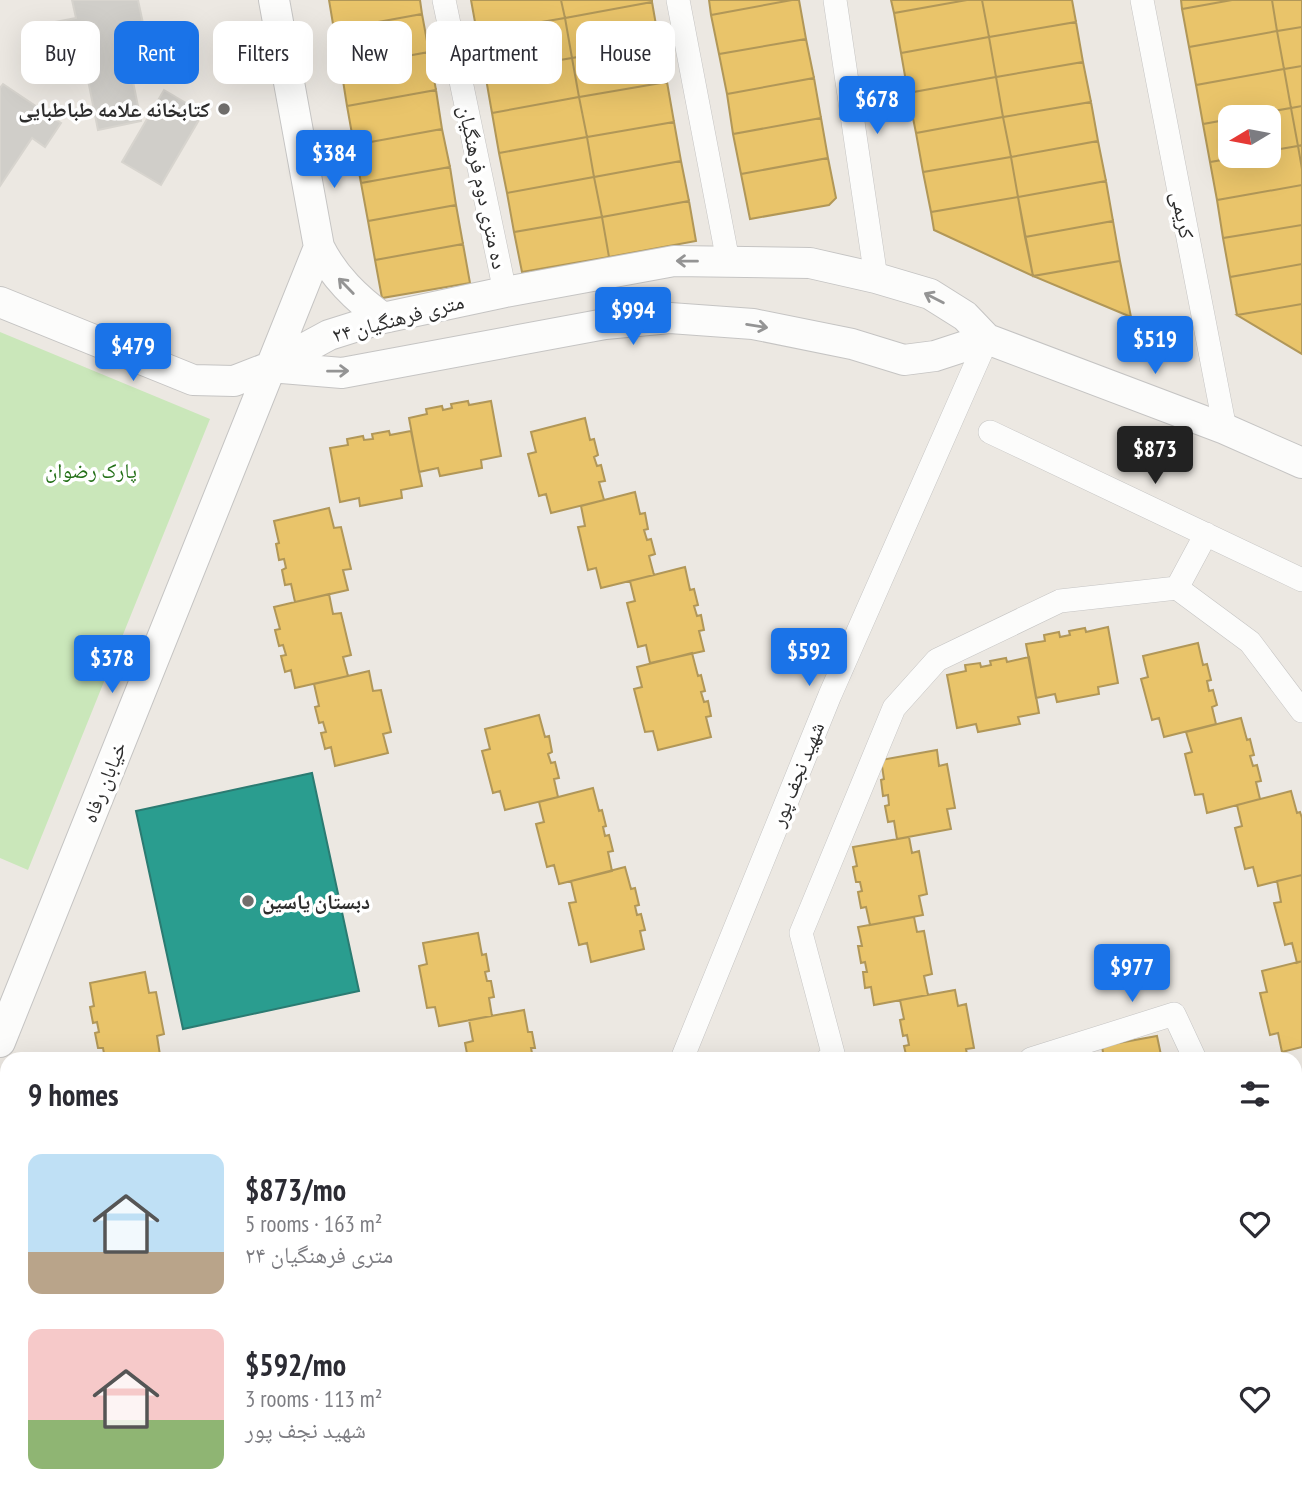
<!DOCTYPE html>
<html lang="en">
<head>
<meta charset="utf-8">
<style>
	:root { --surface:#fff; --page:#f2f2f3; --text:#2b2b33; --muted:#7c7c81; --accent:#1a73e8 }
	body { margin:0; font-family:"PT Sans Narrow","Noto Naskh Arabic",sans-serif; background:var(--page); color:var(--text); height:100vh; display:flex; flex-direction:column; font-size:26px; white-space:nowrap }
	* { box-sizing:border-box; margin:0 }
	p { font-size:23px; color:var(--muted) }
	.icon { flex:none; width:38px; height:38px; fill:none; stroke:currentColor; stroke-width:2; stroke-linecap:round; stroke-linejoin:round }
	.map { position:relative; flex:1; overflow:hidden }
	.side { position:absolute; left:0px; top:1052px; width:1302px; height:450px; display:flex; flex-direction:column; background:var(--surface); border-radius:21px 21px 0 0; box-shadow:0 7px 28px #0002 }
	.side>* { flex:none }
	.hud { position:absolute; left:21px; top:21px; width:700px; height:63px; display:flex; gap:14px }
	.needle { width:46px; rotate:260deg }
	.fabs { position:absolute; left:1218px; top:105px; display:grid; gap:14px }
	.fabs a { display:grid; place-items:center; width:63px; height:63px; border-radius:14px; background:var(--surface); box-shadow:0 7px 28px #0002; font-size:35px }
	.price { position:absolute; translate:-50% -60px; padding:0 16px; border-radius:7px; background:var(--accent); color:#fff; font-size:23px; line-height:46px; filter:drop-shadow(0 2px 4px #0008) }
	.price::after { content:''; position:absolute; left:50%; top:42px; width:21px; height:16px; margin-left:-10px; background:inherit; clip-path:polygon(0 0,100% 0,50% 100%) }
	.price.active { background:#222; color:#fff }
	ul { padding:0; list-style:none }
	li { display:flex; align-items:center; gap:21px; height:175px; padding:0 28px }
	li span { display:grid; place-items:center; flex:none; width:196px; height:140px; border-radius:14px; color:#555 }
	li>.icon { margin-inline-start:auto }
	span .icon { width:84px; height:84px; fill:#fffc; stroke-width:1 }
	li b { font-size:30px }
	h2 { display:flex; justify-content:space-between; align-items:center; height:84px; padding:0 28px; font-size:30px }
	.pill { padding:0 24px; border-radius:14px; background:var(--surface); box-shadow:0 7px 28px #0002; font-size:24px; line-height:63px }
	.pill.active { background:var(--accent); color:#fff }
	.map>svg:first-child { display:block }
	.green { fill:#cae7ba }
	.homes { fill:#e9c46a; stroke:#b19758; stroke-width:2 }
	.schools { fill:#2a9d8f; stroke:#2b7b72; stroke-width:2 }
	.building { fill:#d0cec9; stroke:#d7d4ce; stroke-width:2 }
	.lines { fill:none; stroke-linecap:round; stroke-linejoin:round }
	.minor-casing { stroke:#c5c4c3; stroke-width:24 }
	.tertiary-casing { stroke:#c5c4c3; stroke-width:32 }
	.minor { stroke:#fcfcfb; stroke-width:23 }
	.tertiary { stroke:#fcfcfb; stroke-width:30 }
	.oneway { stroke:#949494 }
	.poi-dot { fill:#706e6c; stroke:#fff; stroke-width:2.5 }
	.labels { text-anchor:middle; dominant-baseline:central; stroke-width:7; stroke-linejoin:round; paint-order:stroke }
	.poi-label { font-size:21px; font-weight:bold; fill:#2d2d2d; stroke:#fff; text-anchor:end }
	.street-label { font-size:21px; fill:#2d2d2d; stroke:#fff }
	.park-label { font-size:21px; fill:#247018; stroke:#fff }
</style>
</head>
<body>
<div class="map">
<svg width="1302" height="1500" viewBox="0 0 1302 1500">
	<rect width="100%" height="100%" fill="#ece8e2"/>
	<path class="green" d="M0 332 210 419 28 870 0 858Z
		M0 1377 7 1379V1494H313L328 1500H0Z"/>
	<path class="homes" d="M329 0H420L422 14 334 30Z
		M471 0H561L565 18 477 33Z
		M561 0H652V2L565 18Z
		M709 0H792L711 15Z
		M792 0H799L806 39 719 54 711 15Z
		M891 0H967L894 13Z
		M967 0H982L989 37 901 53 894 13Z
		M982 0H1072L1076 22 989 37Z
		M1181 0H1232L1182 9Z
		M1232 0H1272L1277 31 1189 47 1182 9Z
		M1272 0H1302V27L1277 31Z
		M652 2 659 42 572 58 565 18Z
		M422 14 429 52 341 68 334 30Z
		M565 18 572 58 485 73 477 33Z
		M1076 22 1083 62 996 77 989 37Z
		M1302 27V66L1284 69 1277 31Z
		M1277 31 1284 69 1196 85 1189 47Z
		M989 37 996 77 908 93 901 53Z
		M806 39 814 78 727 94 719 54Z
		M659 42 667 82 579 97 572 58Z
		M429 52 436 90 347 106 341 68Z
		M572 58 579 97 492 113 485 73Z
		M1083 62 1091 102 1003 117 996 77Z
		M1302 66V106L1291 108 1284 69Z
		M1284 69 1291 108 1203 124 1196 85Z
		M996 77 1003 117 916 133 908 93Z
		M814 78 821 118 733 134 727 94Z
		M667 82 674 122 587 137 579 97Z
		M436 90 442 129 354 145 347 106Z
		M579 97 587 137 499 153 492 113Z
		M1091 102 1098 141 1011 157 1003 117Z
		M1302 106V145L1298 146 1291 108Z
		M1291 108 1298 146 1269 151V117H1239Z
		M1003 117 1011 157 923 172 916 133Z
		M821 118 828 158 741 174 733 134Z
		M1230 119V156H1245L1210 162 1203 124Z
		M674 122 681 161 594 177 587 137Z
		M442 129 450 167 361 183 354 145Z
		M587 137 594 177 507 193 499 153Z
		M1098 141 1106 181 1018 197 1011 157Z
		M1302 145V169L1298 146Z
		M1298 146 1302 169V185L1217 200 1210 162 1245 156H1269V151Z
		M1011 157 1018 197 931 212 923 172Z
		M828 158 836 198 829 205 750 219 741 174Z
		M681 161 689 201 602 217 594 177Z
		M450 167 456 205 368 221 361 183Z
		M594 177 602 217 514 232 507 193Z
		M1106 181 1113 221 1025 237 1018 197Z
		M1302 185V225L1223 238 1217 200Z
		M1018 197 1033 276 934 230 931 212Z
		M689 201 696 241 609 257 602 217Z
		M456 205 463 244 375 260 368 221Z
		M602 217 609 257 522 272 514 232Z
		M1113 221 1120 261 1033 276 1025 237Z
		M1302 225V264L1230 277 1223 238Z
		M463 244 470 283 382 298 375 260Z
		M1120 261 1131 317 1033 276Z
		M1302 264V304L1237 315 1230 277Z
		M1302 304V354L1237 315Z
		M468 401 469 405 491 401 501 456 481 460 482 468 440 476 438 468 419 472 409 418 427 414 426 409 442 406 443 410 452 408 451 404Z
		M585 418 590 440 594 439 598 455 594 457 597 466 601 465 605 481 599 482 604 500 551 513 546 494 539 496 528 454 536 452 531 432Z
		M389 431 390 435 411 431 422 486 401 490 402 498 360 506 359 498 340 502 330 448 348 445 347 439 363 436 364 440 373 439 372 434Z
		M635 492 640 514 645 513 648 529 644 530 647 540 651 539 655 554 649 556 654 575 601 588 596 568 588 570 578 527 585 526 581 506Z
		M329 508 334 528 341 527 351 569 343 570 348 590 295 602 291 584 285 585 282 570 286 568 284 559 279 560 276 544 279 543 274 521Z
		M685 567 690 590 694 589 698 605 694 606 697 616 701 615 704 630 699 631 704 651 650 663 646 645 638 647 627 603 635 601 630 581Z
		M329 594 333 614 341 613 351 655 343 657 348 676 295 688 291 670 285 672 281 656 286 655 283 645 279 646 275 630 280 629 274 607Z
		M1108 627 1118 683 1098 687 1099 694 1057 702 1055 694 1036 698 1026 644 1045 641 1044 635 1059 632 1060 637 1070 635 1069 631 1085 628 1086 632Z
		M1198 643 1203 665 1207 664 1211 680 1207 681 1209 691 1213 690 1217 705 1212 707 1216 724 1164 737 1159 718 1152 720 1141 679 1148 677 1143 656Z
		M692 653 698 676 701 675 705 691 701 692 704 702 708 701 711 716 706 717 711 737 658 750 653 731 645 732 634 689 642 687 637 667Z
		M1029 657 1039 713 1018 717 1020 724 978 732 976 724 957 728 947 675 966 671 965 665 980 663 981 667 991 665 990 661 1006 658 1007 662Z
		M369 671 373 691 381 690 391 732 383 734 388 753 335 766 331 747 325 749 321 733 326 732 323 722 319 723 315 707 319 706 314 684Z
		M539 715 545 737 549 736 552 752 548 754 551 763 555 762 559 778 554 779 558 797 505 810 500 791 493 793 482 751 490 749 485 729Z
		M1241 718 1247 740 1250 739 1254 755 1250 756 1253 766 1257 765 1261 781 1256 782 1260 799 1207 813 1203 794 1195 795 1185 754 1192 752 1186 732Z
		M937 750 939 766 947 764 955 808 947 809 951 829 897 839 894 821 888 822 885 806 889 805 888 795 883 796 881 780 884 779 881 760Z
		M593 788 599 811 602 810 606 826 603 827 605 836 609 835 613 851 608 852 612 871 559 884 554 865 547 867 536 824 544 822 539 802Z
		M1291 791 1297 813 1300 812 1302 818V875L1258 886 1253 867 1245 869 1235 828 1242 826 1237 805Z
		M909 837 912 853 919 851 927 894 919 896 923 915 870 925 866 907 861 908 858 892 862 891 860 882H856L853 867 857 866 853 847Z
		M625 867 631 889 635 888 639 905 635 906 637 915 641 914 645 930 640 931 644 949 591 962 587 943 579 945 569 903 576 902 571 881Z
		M1302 875V961L1297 963 1292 943 1285 945 1274 903 1281 902 1277 881Z
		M914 917 917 932 924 931 932 974 924 976 928 995 874 1005 871 987 865 988 863 972H867L865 962 861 963 858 946H862L858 927Z
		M478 933 482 955 486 954 489 971 485 972 487 981H491L494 997 489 998 492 1016 439 1026 435 1007 427 1008 419 966 427 964 423 943Z
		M1302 961V1047L1282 1052 1278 1033 1270 1035 1260 993 1267 992 1262 971Z
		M145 972 149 993 156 992 164 1034 157 1036 160 1055 143 1059H105L103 1048H98L95 1033 99 1032 97 1022 93 1023 90 1007 94 1006 90 983Z
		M955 990 958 1006 966 1004 974 1048 966 1049 968 1059H907L904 1046 909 1045 907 1035 903 1036 900 1020 904 1019 900 1000Z
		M524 1010 528 1032H532L535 1048H531L533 1058 537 1059H468L465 1043 473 1041 469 1020Z
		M1157 1036 1161 1055H1165L1166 1059H1104L1102 1046Z
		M734 1494H799L800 1500H735Z
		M1053 1494H1122V1495L1115 1497 1116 1500H1054Z"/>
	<path class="schools" d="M312 773 359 991 183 1029 136 811Z"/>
	<path class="building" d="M72 0H138L147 42 126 47 141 121 98 130 85 65 49 73 39 25 76 18Z
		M3 84 61 123 45 147 32 138 0 186V88Z
		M164 90 203 113 161 185 122 162Z"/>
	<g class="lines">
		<defs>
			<path id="minor" d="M444 0 505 292
				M678 0 728 261
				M835 0 876 278
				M1142 0 1225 429
				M990 432 1302 580
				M1177 588 1206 534
				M682 1059 830 695 987 339
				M828 1059 834 1057 801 933 894 708 937 660 1060 601 1177 588 1250 642 1302 711
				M1031 1059 1174 1014 1195 1059
				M0 1153 7 1175
				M1295 1217 1302 1220
				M0 1357 7 1360
				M1295 1410 1302 1393
				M357 1494 372 1500
				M667 1494 668 1500
				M1044 1494 1046 1500
				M1203 1494 1226 1500
				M503 1500 505 1494
				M1260 1500 1262 1494"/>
			<path id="tertiary" d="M319 247C334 277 356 298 383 318
				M0 302 193 380 234 381 270 367 329 335 383 318 505 292 674 261 810 263 876 278 930 294 965 316 987 339 1225 429 1302 463
				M270 367 342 373 605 324 670 318 753 324 852 344 904 360 935 356 987 339
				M0 1042 319 247 274 0"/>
		</defs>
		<use href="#minor" class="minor-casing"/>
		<use href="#tertiary" class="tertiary-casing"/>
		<use href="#minor" class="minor"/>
		<use href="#tertiary" class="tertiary"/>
	</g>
	<defs><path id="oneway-shaft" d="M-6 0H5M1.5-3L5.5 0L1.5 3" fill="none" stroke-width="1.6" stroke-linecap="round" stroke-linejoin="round" transform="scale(1.75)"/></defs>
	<g class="oneway">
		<use href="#oneway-shaft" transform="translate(687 261) rotate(-179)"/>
		<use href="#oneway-shaft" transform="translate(346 286) rotate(-134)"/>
		<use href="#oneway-shaft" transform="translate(934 298) rotate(-153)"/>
		<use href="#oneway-shaft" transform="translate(757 326) rotate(9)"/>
		<use href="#oneway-shaft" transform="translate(338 371) rotate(-1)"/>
	</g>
	<g class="poi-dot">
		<circle cx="224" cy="109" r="7"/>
		<circle cx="248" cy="901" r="7"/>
	</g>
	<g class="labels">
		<g class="poi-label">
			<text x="210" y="109">کتابخانه علامه طباطبایی</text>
			<text x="262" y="901" text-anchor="start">دبستان یاسین</text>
		</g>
		<g class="street-label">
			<text transform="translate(483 187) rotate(78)">ده متری دوم فرهنگیان</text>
			<text transform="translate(1183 215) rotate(79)">کریمی</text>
			<text transform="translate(398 318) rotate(-15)">۲۴ متری فرهنگیان</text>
			<text transform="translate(797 774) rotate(-68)">شهید نجف پور</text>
			<text transform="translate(104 782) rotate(-68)">خیابان رفاه</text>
		</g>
		<g class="park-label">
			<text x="91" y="470">پارک رضوان</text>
		</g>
	</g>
</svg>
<div class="fabs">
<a><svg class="needle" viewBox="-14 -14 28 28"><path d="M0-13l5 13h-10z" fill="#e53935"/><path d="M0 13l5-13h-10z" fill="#7c7c81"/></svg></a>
</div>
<b class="price" style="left:877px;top:136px">$678</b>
<b class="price" style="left:334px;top:190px">$384</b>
<b class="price" style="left:633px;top:347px">$994</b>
<b class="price" style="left:1155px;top:376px">$519</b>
<b class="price" style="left:133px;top:383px">$479</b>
<b class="price active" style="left:1155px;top:486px">$873</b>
<b class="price" style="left:809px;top:688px">$592</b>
<b class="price" style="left:112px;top:695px">$378</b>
<b class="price" style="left:1132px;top:1004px">$977</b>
<div class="hud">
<a class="pill">Buy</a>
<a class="pill active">Rent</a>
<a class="pill">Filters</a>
<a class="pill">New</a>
<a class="pill">Apartment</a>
<a class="pill">House</a>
</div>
<section class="side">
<h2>9 homes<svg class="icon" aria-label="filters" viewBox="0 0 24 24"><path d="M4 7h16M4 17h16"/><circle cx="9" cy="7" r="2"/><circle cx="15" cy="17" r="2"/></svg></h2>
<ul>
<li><span style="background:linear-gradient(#bfe0f5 70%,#b9a48a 0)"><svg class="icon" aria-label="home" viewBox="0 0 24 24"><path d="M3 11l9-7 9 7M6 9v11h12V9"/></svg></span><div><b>$873/mo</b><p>5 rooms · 163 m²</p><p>۲۴ متری فرهنگیان</p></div><svg class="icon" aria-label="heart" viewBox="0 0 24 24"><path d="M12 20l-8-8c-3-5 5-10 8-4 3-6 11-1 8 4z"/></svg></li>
<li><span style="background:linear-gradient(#f6c9c9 65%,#8fb573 0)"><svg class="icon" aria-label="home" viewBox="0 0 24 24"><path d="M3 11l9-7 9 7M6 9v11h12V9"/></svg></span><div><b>$592/mo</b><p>3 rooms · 113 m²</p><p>شهید نجف پور</p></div><svg class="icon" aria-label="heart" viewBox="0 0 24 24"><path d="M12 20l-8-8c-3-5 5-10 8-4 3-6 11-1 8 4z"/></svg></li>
</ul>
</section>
</div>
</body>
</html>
